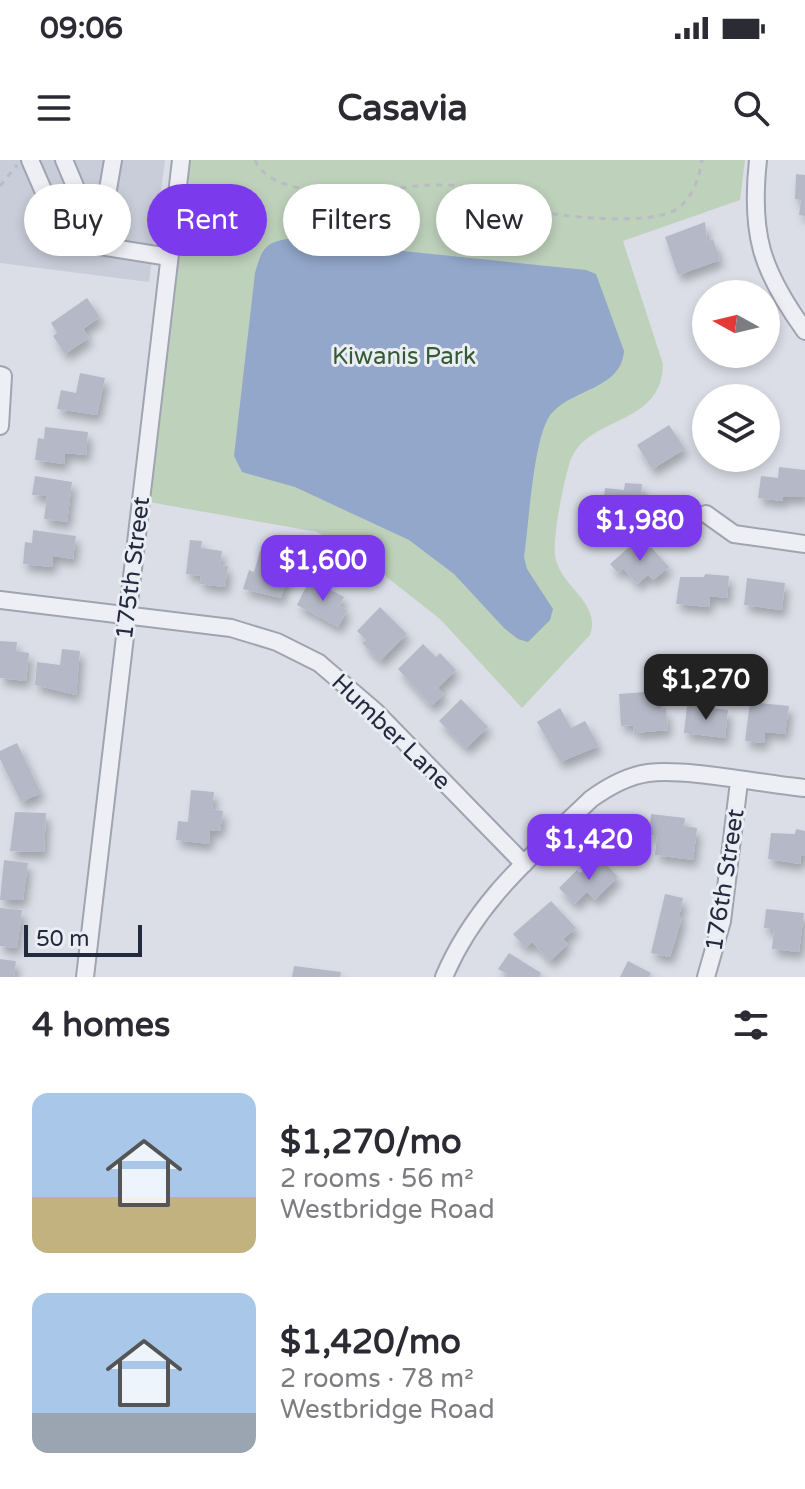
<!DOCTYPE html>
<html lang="en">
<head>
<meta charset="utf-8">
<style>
	:root { --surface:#fff; --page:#f7f7f7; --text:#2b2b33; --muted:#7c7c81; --accent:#7c3aed }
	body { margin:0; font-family:"Varela Round",sans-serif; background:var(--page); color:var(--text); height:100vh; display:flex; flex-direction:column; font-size:30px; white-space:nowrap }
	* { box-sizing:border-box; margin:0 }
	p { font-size:26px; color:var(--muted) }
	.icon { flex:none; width:44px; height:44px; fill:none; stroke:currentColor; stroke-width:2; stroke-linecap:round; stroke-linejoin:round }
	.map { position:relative; height:817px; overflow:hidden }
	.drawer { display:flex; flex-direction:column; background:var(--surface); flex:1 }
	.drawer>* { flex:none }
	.hud { position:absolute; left:24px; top:24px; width:758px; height:72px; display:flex; gap:16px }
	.needle { width:52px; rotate:278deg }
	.buttons { position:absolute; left:692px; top:120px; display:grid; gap:16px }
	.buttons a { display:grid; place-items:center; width:88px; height:88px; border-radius:50%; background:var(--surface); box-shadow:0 4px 12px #0003; font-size:40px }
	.scale { position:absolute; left:24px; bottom:20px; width:118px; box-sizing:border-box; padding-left:8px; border:4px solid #242a3e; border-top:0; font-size:22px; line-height:28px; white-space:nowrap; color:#242a3e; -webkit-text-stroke:6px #eaedf4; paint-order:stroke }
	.price { position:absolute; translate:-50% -68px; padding:0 18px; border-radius:16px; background:var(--accent); color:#fff; font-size:26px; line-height:52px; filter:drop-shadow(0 2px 4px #0008) }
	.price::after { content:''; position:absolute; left:50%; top:48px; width:24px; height:18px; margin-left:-12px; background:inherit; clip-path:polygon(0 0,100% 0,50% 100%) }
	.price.selected { background:#222; color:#fff }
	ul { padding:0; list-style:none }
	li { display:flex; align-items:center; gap:24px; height:200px; padding:0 32px }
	li span { display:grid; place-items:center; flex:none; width:224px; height:160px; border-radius:16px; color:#555 }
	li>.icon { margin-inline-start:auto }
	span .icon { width:96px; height:96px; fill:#fffc; stroke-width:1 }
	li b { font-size:34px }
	h2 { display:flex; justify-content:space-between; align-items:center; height:96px; padding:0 32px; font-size:34px }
	.chip { padding:0 28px; border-radius:36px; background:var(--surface); box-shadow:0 4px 12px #0003; font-size:28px; line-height:72px }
	.chip.selected { background:var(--accent); color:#fff }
	.status { display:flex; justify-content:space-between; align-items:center; height:56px; padding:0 40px; background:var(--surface); direction:ltr }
	.status svg { height:22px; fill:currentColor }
	header { display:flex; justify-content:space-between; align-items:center; height:104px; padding:0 32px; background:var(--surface); font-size:36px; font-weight:800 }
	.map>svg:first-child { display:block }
	.built { fill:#c9cdd9 }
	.green { fill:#bed1bb }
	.water { fill:#92a7ca }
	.building { fill:#b5b9c7; filter:url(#shadow) }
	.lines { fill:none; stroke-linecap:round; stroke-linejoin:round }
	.minor-casing { stroke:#a0a4b1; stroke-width:20 }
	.path { stroke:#b9bcc5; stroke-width:3; stroke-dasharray:6 6; stroke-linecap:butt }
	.minor { stroke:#eeeff5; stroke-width:16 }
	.labels { text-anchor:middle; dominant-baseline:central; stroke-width:6; stroke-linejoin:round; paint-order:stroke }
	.park-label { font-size:24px; fill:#335a30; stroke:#eaedf4 }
	.street-label { font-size:24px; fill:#242a3e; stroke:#eaedf4 }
</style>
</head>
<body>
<div class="status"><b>09:06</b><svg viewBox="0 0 49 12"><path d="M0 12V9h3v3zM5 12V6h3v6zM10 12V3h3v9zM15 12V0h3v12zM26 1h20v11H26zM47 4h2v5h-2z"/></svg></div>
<header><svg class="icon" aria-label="menu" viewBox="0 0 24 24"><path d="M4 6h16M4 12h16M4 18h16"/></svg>Casavia<svg class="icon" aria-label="search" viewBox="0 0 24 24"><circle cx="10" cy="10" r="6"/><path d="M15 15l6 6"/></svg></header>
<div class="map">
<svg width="805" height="817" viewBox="0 0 805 817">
	<defs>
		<filter id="shadow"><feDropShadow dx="4" dy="7" stdDeviation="4" flood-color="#0004"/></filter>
	</defs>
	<rect width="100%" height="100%" fill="#dbdee7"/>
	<path class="built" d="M0 0H165L149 122 0 103Z"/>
	<path class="green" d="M189 0H745L740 40 623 81 663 204C662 269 583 254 569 305 563 327 553 373 555 395 559 427 602 442 590 475L522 548 440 459 384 415 317 372 149 342Z"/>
	<path class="water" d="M287 79 586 110 596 114 624 191C621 231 569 228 549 257 533 282 529 364 524 397L527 409 553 449 550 460 528 482 518 479 504 468 454 414 409 380 295 327 242 312 234 296 255 113C261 92 264 82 287 79Z"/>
	<path class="building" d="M796 14 805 15V56L799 55 801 40 795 39Z
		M705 62 707 82 713 79 720 100 678 115 665 77Z
		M87 138 100 157 83 169 89 178 65 194 53 176 57 173 51 163Z
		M80 213 105 218 97 255 57 249 61 230 76 233Z
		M669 265 685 289 652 309 637 285Z
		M45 267 88 272 86 295 65 293 64 304 35 300 38 278 44 279Z
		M779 307 805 310V337H783V341L758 338 761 316 778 318Z
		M35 316 72 322 67 362 44 359 47 336 32 335Z
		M625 323 642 324 640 350 628 348 626 365 601 363 605 328 624 330Z
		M33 370 76 376 73 399 53 396 52 407 23 404 25 382 32 383Z
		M190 380 202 381 201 388 222 391 220 405 228 406 225 427 200 424 201 416 186 414Z
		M636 381 645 392 651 387 669 407 653 420 648 415 637 424 623 408 618 413 610 404Z
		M260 391 292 401 281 438 243 429 249 410 254 412Z
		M705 414 729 416 727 438 710 436 709 447 676 444 680 417H704Z
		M747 418 785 423 782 450 744 445Z
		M310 419 344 437 339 446 347 450 338 467 297 445Z
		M380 447 407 474 380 501 362 483 366 480 357 471Z
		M0 481 17 482 16 491 29 493 26 521 0 518Z
		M423 484 436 497 440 493 456 510 438 528 444 534 431 546 398 509Z
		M62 489 80 491 76 535 35 525 37 502 60 505Z
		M657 531 658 550 666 549 668 570 634 573 633 565 621 566 619 534Z
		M461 539 488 567 466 588 439 561Z
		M750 542 789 546 785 574 765 572 764 583 745 581Z
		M687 545 728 550 725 578 684 573Z
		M560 548 571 568 585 561 599 586 560 602 537 562Z
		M17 583 41 633 21 642 0 599V591Z
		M191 630 214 632 212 649 223 651 220 671 210 670 209 684 176 680 178 661 188 662Z
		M15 652 46 653 44 692 10 691Z
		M651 654 685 658 684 666 697 668 693 700 655 695 657 676 649 675Z
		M796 669 805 671V696L801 695 800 704 768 699 771 673 795 674Z
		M600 698 618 717 595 740 587 732 575 744 559 728 577 710 580 713Z
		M4 700 28 703 23 740H0Z
		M665 734 683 738 679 757 682 758 670 797 651 793Z
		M551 741 576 768 563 779 568 784 550 801 532 782 526 788 513 774Z
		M0 748 22 750 17 788 0 786Z
		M766 749 804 753 799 792 772 789 774 769 764 768Z
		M509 793 541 813 539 817H506L507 814 498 809Z
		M0 799 16 801 14 817H0Z
		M628 801 651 813 649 817H620Z
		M294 806 341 812 340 817H292Z"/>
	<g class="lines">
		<defs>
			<path id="minor" d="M30 0 57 62 74 82 169 97
				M64 0 85 50 106 41 113 0
				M758 0C750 74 761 110 805 171
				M0 215 3 216 0 266
				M706 354 734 374 805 384
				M0 440 231 468 277 482 319 503 375 551 524 704
				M85 817 181 0
				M444 817C476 741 533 695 591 639 609 626 627 616 648 613 686 608 763 624 805 628
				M706 817 722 761 739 622"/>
		</defs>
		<use href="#minor" class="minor-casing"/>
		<path class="path" d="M255 0C269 37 352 33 385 30 410 27 438 22 464 27 486 32 506 43 528 49 558 57 654 67 678 48 693 37 699 18 702 0
			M0 26 17 5"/>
		<use href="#minor" class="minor"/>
	</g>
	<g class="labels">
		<g class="park-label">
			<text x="404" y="196">Kiwanis Park</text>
		</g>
		<g class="street-label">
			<text transform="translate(133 408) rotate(-83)">175th Street</text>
			<text transform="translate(391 572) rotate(44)">Humber Lane</text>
			<text transform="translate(725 720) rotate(-81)">176th Street</text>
		</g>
	</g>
</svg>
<div class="buttons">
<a><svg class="needle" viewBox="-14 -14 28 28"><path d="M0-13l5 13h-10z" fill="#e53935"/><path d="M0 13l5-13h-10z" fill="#7c7c81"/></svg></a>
<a><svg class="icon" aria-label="layers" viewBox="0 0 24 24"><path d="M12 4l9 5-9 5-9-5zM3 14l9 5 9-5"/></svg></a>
</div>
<div class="scale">50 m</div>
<b class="price" style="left:640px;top:403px">$1,980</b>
<b class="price" style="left:323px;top:443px">$1,600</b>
<b class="price selected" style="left:706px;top:562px">$1,270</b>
<b class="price" style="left:589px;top:722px">$1,420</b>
<div class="hud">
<a class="chip">Buy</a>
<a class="chip selected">Rent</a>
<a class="chip">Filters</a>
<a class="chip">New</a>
</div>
</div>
<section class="drawer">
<h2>4 homes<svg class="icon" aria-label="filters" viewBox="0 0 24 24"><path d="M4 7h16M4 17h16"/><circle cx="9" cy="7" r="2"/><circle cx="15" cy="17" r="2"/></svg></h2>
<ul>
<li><span style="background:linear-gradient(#a9c7e8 65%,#c2b280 0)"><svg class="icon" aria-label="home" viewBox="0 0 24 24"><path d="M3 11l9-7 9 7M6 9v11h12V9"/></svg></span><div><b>$1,270/mo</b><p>2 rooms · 56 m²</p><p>Westbridge Road</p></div></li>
<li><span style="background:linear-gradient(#a9c7e8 75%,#9aa5b1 0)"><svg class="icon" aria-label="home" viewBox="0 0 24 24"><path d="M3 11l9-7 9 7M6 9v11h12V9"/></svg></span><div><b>$1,420/mo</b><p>2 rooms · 78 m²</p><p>Westbridge Road</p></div></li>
</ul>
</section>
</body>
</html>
